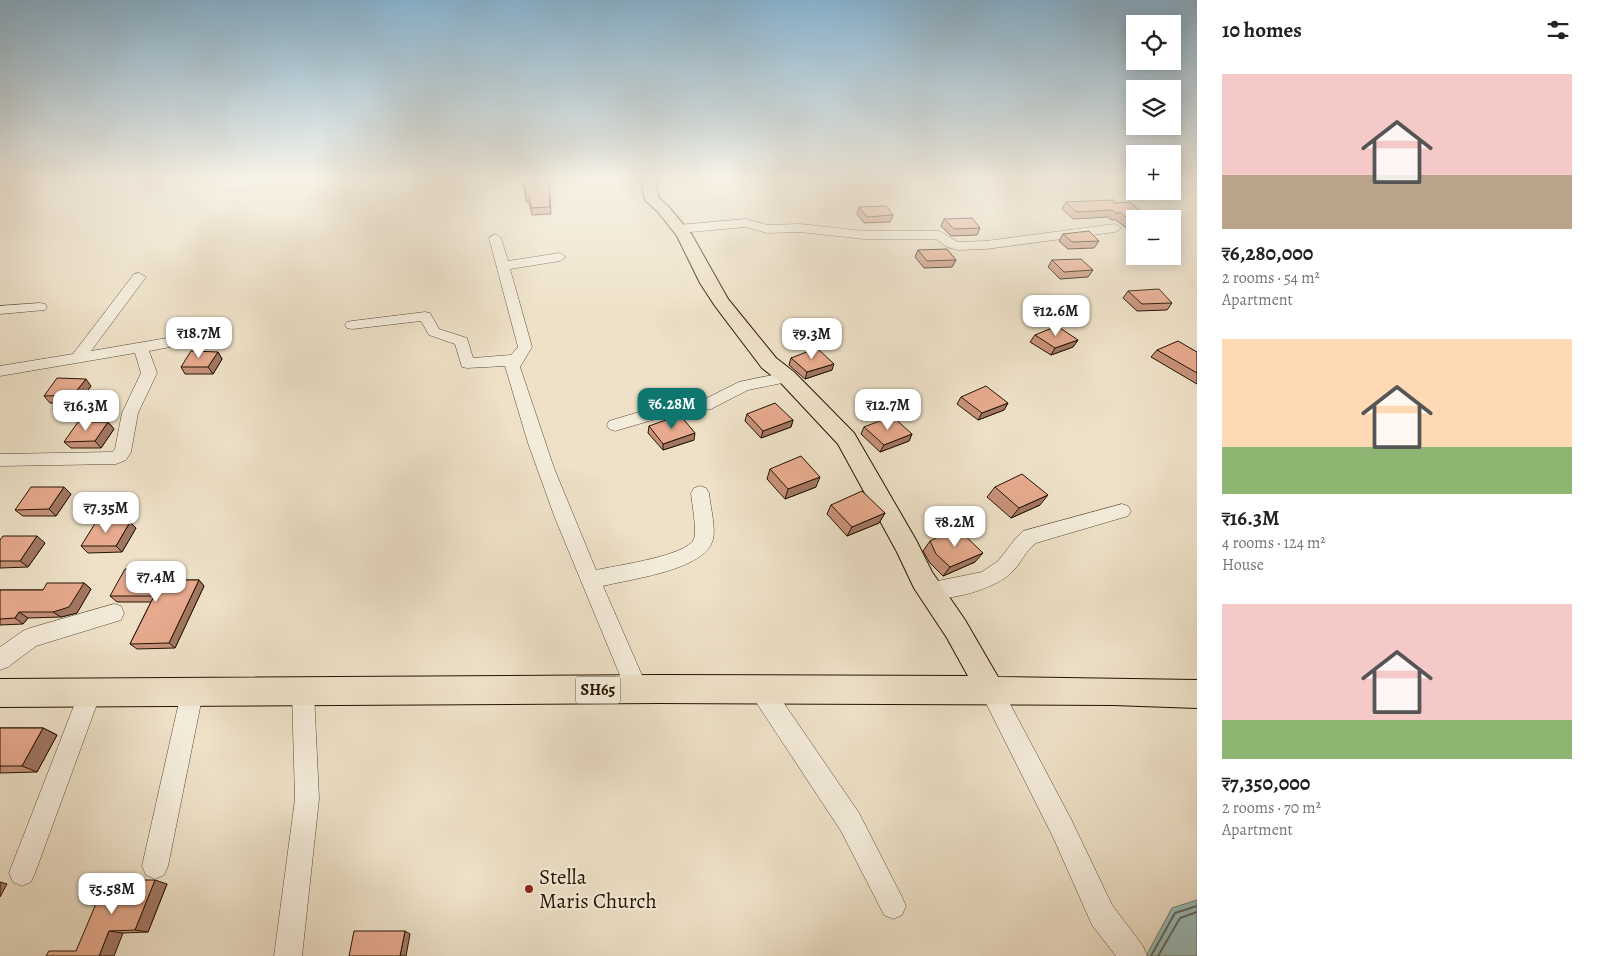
<!DOCTYPE html>
<html lang="en">
<head>
<meta charset="utf-8">
<style>
	:root { --surface:#fff; --page:#f2f2f2; --text:#222; --muted:#767676; --accent:#0f766e }
	body { margin:0; font-family:Alegreya,serif; background:var(--page); color:var(--text); height:100vh; display:flex; flex-direction:column; font-size:19px; white-space:nowrap }
	* { box-sizing:border-box; margin:0 }
	p { font-size:16px; color:var(--muted) }
	.icon { flex:none; width:28px; height:28px; fill:none; stroke:currentColor; stroke-width:2; stroke-linecap:round; stroke-linejoin:round }
	.map { position:relative; flex:1; overflow:hidden }
	.drawer { display:flex; flex-direction:column; background:var(--surface); width:400px }
	.drawer>* { flex:none }
	.buttons { position:absolute; left:1126px; top:15px; display:grid; gap:10px }
	.buttons a { display:grid; place-items:center; width:55px; height:55px; border-radius:0px; background:var(--surface); box-shadow:0 2px 12px #0003; font-size:25px }
	.price { position:absolute; translate:-50% -42px; padding:0 11px; border-radius:10px; background:#fff; color:#222; font-size:16px; line-height:32px; filter:drop-shadow(0 1px 2px #0008) }
	.price::after { content:''; position:absolute; left:50%; top:30px; width:15px; height:11px; margin-left:-8px; background:inherit; clip-path:polygon(0 0,100% 0,50% 100%) }
	.price.current { background:var(--accent); color:#fff }
	ul { padding:0; list-style:none }
	li { display:grid; align-content:center; gap:10px; height:265px; padding:0 25px }
	li span { display:grid; place-items:center; height:155px; border-radius:0px; color:#555 }
	li>.icon { margin-inline-start:auto }
	span .icon { width:90px; height:90px; fill:#fffc; stroke-width:1 }
	li b { font-size:21px }
	h2 { display:flex; justify-content:space-between; align-items:center; height:60px; padding:0 25px; font-size:21px }
	main { display:flex; flex:1; min-height:0 }
	.map>svg:first-child { display:block }
	.water { fill:#9abcba; stroke:#6b7970 }
	.lines { fill:none; stroke-linecap:round; stroke-linejoin:round }
	.shore { stroke:#5f685e; stroke-width:2 }
	.minor-casing { stroke:#564733; stroke-width:1 }
	.major-casing { stroke:#241401; stroke-width:2 }
	.minor { fill:#f4ecdb; fill-rule:evenodd }
	.major { fill:#eee1c8; fill-rule:evenodd }
	.wall { fill:#c7927a; stroke:#241401 }
	.shaded-wall { fill:#a27763; stroke:#241401 }
	.building { fill:#e7aa8e; stroke:#241401 }
	.poi-dot { fill:#8f2418; stroke:#f4ecdb; stroke-width:2 }
	.labels { text-anchor:middle; dominant-baseline:central; stroke-width:4; stroke-linejoin:round; paint-order:stroke }
	.shield { fill:#f4ecdb; stroke:#625542; stroke-width:1 }
	.shield-label { font-size:16px; font-weight:bold; fill:#241401 }
	.near-poi-label { font-size:21px; fill:#241401; stroke:#f4ecdb; text-anchor:start }
</style>
</head>
<body>
<main>
<div class="map">
<svg width="1197" height="956" viewBox="0 0 1197 956">
	<rect width="100%" height="100%" fill="#eee1c8"/>
	<filter id="stains"><feTurbulence type="fractalNoise" baseFrequency=".004" numOctaves="4"/><feColorMatrix values="0 0 0 0 .2 0 0 0 0 .09 0 0 0 0 .02 0 0 0 .5 -.17"/></filter>
	<radialGradient id="worn" r=".72"><stop offset=".6" stop-color="#630" stop-opacity="0"/><stop offset="1" stop-color="#630" stop-opacity=".3"/></radialGradient>
	<path class="water" d="M1197 900V956H1146L1172 908Z"/>
	<g class="lines">
		<path class="shore" d="M1151 956 1175 913 1197 906
			M1158 956 1180 918 1197 912"/>
		<defs>
			<path id="minor" d="M258 180H272C264 187 224 194 216 187L222 184Z
				M1172 180H1197V184L1172 186Z
				M746 219 767 225 800 224 864 231H939L958 242 986 241 1115 224 1121 228 1115 232 986 249 958 250 947 247 936 239H864L800 232 767 233 746 227 679 233 673 229 679 225Z
				M495 234 501 238 508 261 560 253 566 257 560 261 510 269 532 347 520 367 554 468 596 570C614 566 687 556 694 539 697 531 692 503 691 493L694 488 700 486 706 488 709 493C710 505 716 528 713 539 707 570 630 579 603 586L648 689 645 697 637 700 629 697 555 518 528 443 505 366 467 368 462 367 455 344 429 335 421 321 352 329 347 328 345 325 347 322 352 321 425 312 430 313 439 329 467 338 473 358 511 355 518 347 489 238Z
				M139 273 146 277 91 351 208 331 213 333 215 336 213 339 149 351 157 373 138 413 131 452 126 460 116 464 0 466V454L112 452 115 449 122 413 141 373 135 353 0 376V366L73 354 134 274Z
				M40 303 45 304 47 307 45 310 0 314V306Z
				M787 372 792 373 795 377 792 381 748 390 711 409 666 416 615 431 609 429 607 425 609 421 666 404 707 398 739 382Z
				M1122 504 1128 506 1131 511 1128 516 1036 543C1025 551 1021 564 1011 573 995 589 944 604 923 596L920 590 923 584 982 572 998 561 1016 538 1023 531Z
				M114 604 121 606 124 613 121 620 36 646 8 667 0 670V647L23 631 30 628Z
				M762 680 770 683 859 813 902 897 906 906 902 915 893 919 884 915 841 831 754 699 751 691 754 683Z
				M991 680 999 683 1071 819 1112 905 1143 946 1147 956H1116L1092 925 1053 837 980 691 983 683Z
				M303 681 311 684 314 692 319 799 302 956H274L295 799 292 692 295 684Z
				M90 682 98 685 101 693 35 873 31 882 22 886 13 882 9 873 82 685Z
				M192 682 200 685 203 693 168 866 164 875 155 879 146 875 142 866 181 693 184 685Z"/>
			<path id="major" d="M641 180H655L659 198 668 206 692 235 728 299 776 358 794 372 854 433 916 540 932 572 965 620 998 677 1197 680V708L1113 705 658 703 0 707V679L658 675 968 676 947 638 914 588 897 552 838 444 780 382 762 368 715 306 700 283 677 236 658 212 645 200Z"/>
		</defs>
		<use href="#minor" class="minor-casing"/>
		<use href="#major" class="major-casing"/>
		<use href="#minor" class="minor"/>
		<use href="#major" class="major"/>
	</g>
	<path class="wall" d="M523 180H549L551 214 532 215 529 202H526Z
		M1066 202 1114 203 1135 219V235L1116 220H1111L1108 217 1073 219 1062 209Z
		M859 207 893 215 890 222 864 223 857 214Z
		M944 219 980 228 977 235 951 236 941 226Z
		M1063 234 1099 241 1094 248 1068 249 1059 241Z
		M918 250 956 260 952 267 924 268 915 257Z
		M1052 260 1093 270 1088 277 1060 279 1048 267Z
		M1128 291 1172 303 1167 310 1137 311 1123 298Z
		M1035 335 1078 340 1073 347 1051 355 1030 342Z
		M1157 350 1197 352V384L1151 357Z
		M218 352 222 359 213 374H185L181 367Z
		M791 358 832 370 805 379 789 365Z
		M91 386 79 402 50 403 44 396Z
		M961 397 1008 403 1004 410 978 420 957 404Z
		M747 414 793 420 791 427 761 438 745 421Z
		M108 422 114 429 101 448H71L64 442Z
		M649 426 694 440 663 450 648 433Z
		M864 427 912 434 909 441 880 452 861 434Z
		M770 469 816 487 785 499 767 479Z
		M995 487 1040 505 1011 518 987 497Z
		M71 494 56 516H23L15 510Z
		M831 505 885 513 879 523 847 536 827 514Z
		M130 522 136 528 122 552 88 553 81 546Z
		M0 540 45 543 28 567 0 568Z
		M930 541 975 562 943 576 930 563 923 551Z
		M167 575 164 580H199L204 586 175 648 137 649 130 644 151 602H117L110 596Z
		M84 583 91 589 77 613 61 617 28 618 23 624 0 625V590H43Z
		M0 728H43L57 735 37 772 0 773Z
		M167 884 148 932 123 933 76 951Z"/>
	<path class="shaded-wall" d="M1078 340 1073 347 1051 355 1055 348Z
		M218 352 222 359 213 374 208 367Z
		M834 364 832 370 805 379 807 372Z
		M86 379 91 386 79 402 73 395Z
		M1008 403 1004 410 978 420 982 413Z
		M793 420 791 427 761 438 763 431Z
		M108 422 114 429 101 448 95 441Z
		M695 433 694 440 663 450V444Z
		M912 434 909 441 880 452 884 445Z
		M820 477 816 487 785 499 788 489Z
		M64 487 71 494 56 516 49 509Z
		M1048 495 1040 505 1011 518 1019 508Z
		M885 513 879 523 847 536 852 527Z
		M130 522 136 528 122 552 116 546Z
		M37 536 45 543 28 567 20 561Z
		M983 553 975 562 943 576 950 567Z
		M161 569 167 575 161 586 155 580Z
		M199 580 204 586 175 648 169 643Z
		M84 583 91 589 77 613 61 617 53 612Z
		M19 612 28 618 23 624 15 618Z
		M43 728 57 735 37 772 22 766Z
		M155 880 167 884 148 932 135 930Z
		M0 882 7 884 0 897Z
		M109 931 123 933 114 956H99Z
		M405 931 410 934 406 956H400Z"/>
	<path class="building" d="M523 180H549L550 207 531 208 529 195H526Z
		M1114 200V203L1130 202 1149 219H1135V224L1121 213H1116L1112 210 1077 212 1066 202Z
		M886 206 893 215 867 217 859 207Z
		M972 218 980 228 954 229 944 219Z
		M1089 231 1099 241 1072 242 1063 234Z
		M947 249 956 260 927 261 918 250Z
		M1081 259 1093 270 1064 272 1052 260Z
		M1159 289 1172 303 1142 304 1128 291Z
		M1057 326 1078 340 1055 348 1035 335Z
		M1178 341 1197 352V373L1157 350Z
		M817 348 834 364 807 372 791 358Z
		M191 351 218 352 208 367H181Z
		M57 378 86 379 73 395 44 396Z
		M986 386 1008 403 982 413 961 397Z
		M775 403 793 420 763 431 747 414Z
		M680 415 695 433 663 444 649 426Z
		M892 416 912 434 884 445 864 427Z
		M78 422H108L95 441 64 442Z
		M801 456 820 477 788 489 770 469Z
		M1022 474 1048 495 1019 508 995 487Z
		M31 487H64L49 509 15 510Z
		M862 491 885 513 852 527 831 505Z
		M96 522H130L116 546H81Z
		M957 528 983 553 950 567 936 554 930 541Z
		M3 536H37L20 561H0V540Z
		M125 569H161L155 580H199L169 643 130 644 154 596H110Z
		M47 583H84L69 607 53 612H19L15 618 0 619V590H43Z
		M0 728H43L22 766H0Z
		M106 880H155L135 930 109 931 99 956H46L49 951H76Z
		M354 931H405L400 956H349Z"/>
	<linearGradient id="sky" x2="0" y2="1"><stop stop-color="#89b7d6"/><stop offset="0.57" stop-color="#f7f2e6"/><stop offset="1" stop-color="#f7f2e6" stop-opacity="0"/></linearGradient>
	<rect width="1197" height="314" fill="url(#sky)"/>
	<circle class="poi-dot" cx="529" cy="889" r="5"/>
	<g class="labels">
		<rect class="shield" x="575.5" y="676.5" width="45" height="27" rx="4"/>
		<g class="shield-label">
			<text x="598" y="690">SH65</text>
		</g>
		<g class="near-poi-label">
			<text x="539" y="877">Stella<tspan x="539" dy="24">Maris Church</tspan></text>
		</g>
	</g>
	<rect width="100%" height="100%" filter="url(#stains)"/>
	<rect width="100%" height="100%" fill="url(#worn)"/>
</svg>
<div class="buttons">
<a><svg class="icon" aria-label="locate" viewBox="0 0 24 24"><circle cx="12" cy="12" r="6"/><path d="M12 2v4M12 18v4M2 12h4M18 12h4"/></svg></a>
<a><svg class="icon" aria-label="layers" viewBox="0 0 24 24"><path d="M12 4l9 5-9 5-9-5zM3 14l9 5 9-5"/></svg></a>
<a>+</a>
<a>−</a>
</div>
<b class="price" style="left:1056px;top:337px">₹12.6M</b>
<b class="price" style="left:199px;top:359px">₹18.7M</b>
<b class="price" style="left:812px;top:360px">₹9.3M</b>
<b class="price current" style="left:672px;top:430px">₹6.28M</b>
<b class="price" style="left:888px;top:431px">₹12.7M</b>
<b class="price" style="left:86px;top:432px">₹16.3M</b>
<b class="price" style="left:106px;top:534px">₹7.35M</b>
<b class="price" style="left:955px;top:548px">₹8.2M</b>
<b class="price" style="left:156px;top:603px">₹7.4M</b>
<b class="price" style="left:112px;top:915px">₹5.58M</b>
</div>
<section class="drawer">
<h2>10 homes<svg class="icon" aria-label="filters" viewBox="0 0 24 24"><path d="M4 7h16M4 17h16"/><circle cx="9" cy="7" r="2"/><circle cx="15" cy="17" r="2"/></svg></h2>
<ul>
<li><span style="background:linear-gradient(#f6c9c9 65%,#b9a48a 0)"><svg class="icon" aria-label="home" viewBox="0 0 24 24"><path d="M3 11l9-7 9 7M6 9v11h12V9"/></svg></span><div><b>₹6,280,000</b><p>2 rooms · 54 m²</p><p>Apartment</p></div></li>
<li><span style="background:linear-gradient(#ffd9b3 70%,#8fb573 0)"><svg class="icon" aria-label="home" viewBox="0 0 24 24"><path d="M3 11l9-7 9 7M6 9v11h12V9"/></svg></span><div><b>₹16.3M</b><p>4 rooms · 124 m²</p><p>House</p></div></li>
<li><span style="background:linear-gradient(#f6c9c9 75%,#8fb573 0)"><svg class="icon" aria-label="home" viewBox="0 0 24 24"><path d="M3 11l9-7 9 7M6 9v11h12V9"/></svg></span><div><b>₹7,350,000</b><p>2 rooms · 70 m²</p><p>Apartment</p></div></li>
</ul>
</section>
</main>
</body>
</html>
